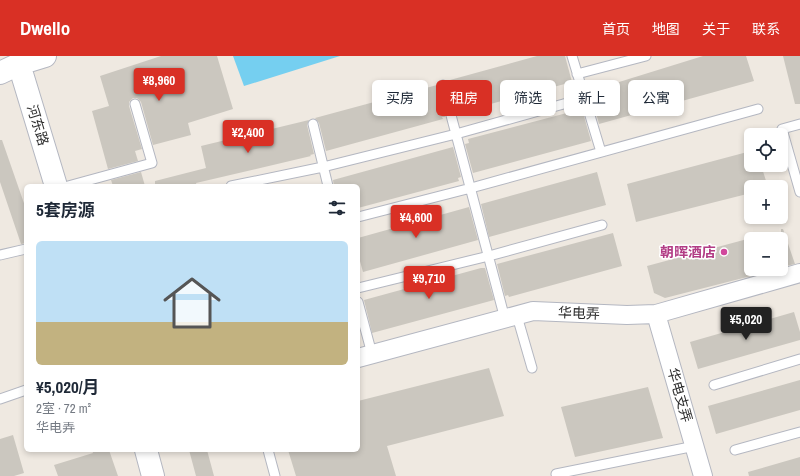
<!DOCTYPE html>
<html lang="zh">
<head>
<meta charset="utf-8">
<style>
	:root { --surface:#fff; --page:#f6f6f7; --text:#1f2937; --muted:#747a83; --line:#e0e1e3; --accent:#d93025 }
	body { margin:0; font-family:"Archivo Narrow","Noto Sans SC",sans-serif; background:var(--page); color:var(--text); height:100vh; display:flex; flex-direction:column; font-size:15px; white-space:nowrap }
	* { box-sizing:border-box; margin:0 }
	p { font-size:13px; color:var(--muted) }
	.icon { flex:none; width:22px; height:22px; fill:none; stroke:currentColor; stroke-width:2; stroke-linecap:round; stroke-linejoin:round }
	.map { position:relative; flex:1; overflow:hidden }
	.panel { position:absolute; left:24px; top:128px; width:336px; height:268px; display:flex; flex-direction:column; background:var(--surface); border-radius:6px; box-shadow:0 2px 6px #0003 }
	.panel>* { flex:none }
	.top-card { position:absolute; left:372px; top:24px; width:368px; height:36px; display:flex; gap:8px }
	.tools { position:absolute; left:744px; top:72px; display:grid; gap:8px }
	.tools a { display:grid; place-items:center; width:44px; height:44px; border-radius:6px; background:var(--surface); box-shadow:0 2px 6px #0003; font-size:20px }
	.price { position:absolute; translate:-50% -34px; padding:0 9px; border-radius:4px; background:var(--accent); color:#fff; font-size:13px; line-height:26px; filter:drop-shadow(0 1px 2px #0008) }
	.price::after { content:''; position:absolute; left:50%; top:24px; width:12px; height:9px; margin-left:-6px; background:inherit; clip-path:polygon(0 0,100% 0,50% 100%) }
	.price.current { background:#222; color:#fff }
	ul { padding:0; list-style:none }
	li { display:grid; align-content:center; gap:8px; height:212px; padding:0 12px }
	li+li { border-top:1px solid var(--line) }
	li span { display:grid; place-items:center; height:124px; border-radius:6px; color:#555 }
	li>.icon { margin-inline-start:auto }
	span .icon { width:72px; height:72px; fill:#fffc; stroke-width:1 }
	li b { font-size:17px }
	h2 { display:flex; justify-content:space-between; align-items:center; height:48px; padding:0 12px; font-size:17px }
	.pill { padding:0 14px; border-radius:6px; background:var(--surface); box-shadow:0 2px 6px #0003; font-size:14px; line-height:36px }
	.pill.current { background:var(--accent); color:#fff }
	header { display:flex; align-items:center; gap:24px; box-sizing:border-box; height:56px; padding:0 20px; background:var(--accent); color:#fff }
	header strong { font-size:19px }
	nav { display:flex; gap:22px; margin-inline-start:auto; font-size:14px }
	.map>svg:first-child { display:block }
	.water { fill:#75cff0 }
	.building { fill:#cbc7bf }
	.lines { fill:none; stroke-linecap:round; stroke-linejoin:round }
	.lane-casing { stroke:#b4b7c1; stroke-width:11 }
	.street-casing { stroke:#b4b7c1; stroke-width:20 }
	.secondary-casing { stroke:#b4b7c1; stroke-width:24 }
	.lane { stroke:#fff; stroke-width:9 }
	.street { stroke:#fff; stroke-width:18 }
	.secondary { stroke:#fff; stroke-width:22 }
	.hotel-dot { fill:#d1479c; stroke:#fff; stroke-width:1.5 }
	.labels { text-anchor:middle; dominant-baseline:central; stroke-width:3; stroke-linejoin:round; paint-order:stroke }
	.street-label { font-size:14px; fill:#2e2e2e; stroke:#fff }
	.hotel-label { font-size:14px; font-weight:bold; fill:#b23c85; stroke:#fff; text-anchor:end }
</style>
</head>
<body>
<header>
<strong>Dwello</strong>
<nav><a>首页</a><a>地图</a><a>关于</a><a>联系</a></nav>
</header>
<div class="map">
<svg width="800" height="420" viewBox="0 0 800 420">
	<rect width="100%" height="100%" fill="#efe9e1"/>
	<path class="water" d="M233 0H340L244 30Z"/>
	<path class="building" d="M161 0H217L233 53 188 67 191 79 153 89 141 46 137 42H133L129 46V50L142 93 135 95 138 105 108 113 92 55 109 50 100 20Z
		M537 0H565L572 26 457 57 448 26H450V24Z
		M703 0H746L754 25 599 68 590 35Z
		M783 0H800V48H795Z
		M437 29 445 61H442L443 63 326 95 319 67 315 62Z
		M582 53 591 85 473 117 465 88 469 87 468 83Z
		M309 64 307 69 314 98 310 99 311 100 196 127 197 130H155V125L206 112 201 90Z
		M0 84H2L26 153V187L21 188 0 126Z
		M453 91 461 121 458 122 459 125 358 152V130H334L333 124Z
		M751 95V109H761L768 131H751V137L636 166 627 128Z
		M141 116 145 130H113L111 124Z
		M597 116 606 149 489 181 481 148Z
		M469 151 478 184 363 216 358 198V182Z
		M781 173H783L795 208 781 211Z
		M613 177 622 210 509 241 508 239 505 240 497 208Z
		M751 182V220L665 242 654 237 647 210Z
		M481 212H485L494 244 372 277 364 244Z
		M794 256 800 276V284L698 313 690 286Z
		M489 312 504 360 387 390 396 420H296L288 394H358V345Z
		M800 324V354L716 378 708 350Z
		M648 331 663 382 575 401 561 351Z
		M13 379 24 417 14 420H0V383Z
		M92 394H109L118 420H58L54 409 93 397Z
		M189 394H207L214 420H196Z
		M800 401V420H749L748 416Z"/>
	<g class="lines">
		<defs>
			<path id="lane" d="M572 0 601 96
				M577 18 646 0
				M443 29 505 263
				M313 68 328 130
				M800 68 782 73 800 136
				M68 130 152 107 135 48
				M231 130 323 111 456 78 585 42
				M358 161 471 132 758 53
				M0 199 26 193
				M358 232 489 200 602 169
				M358 246 372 298
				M517 260 532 312
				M714 329 800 303
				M0 343 26 334
				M268 394 275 420
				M735 394 800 376
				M556 418 695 390"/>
			<path id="street" d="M656 258 703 420
				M358 302 533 255 627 259 656 258 800 217"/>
			<path id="secondary" d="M19 8 56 130
				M0 17 19 8 45 0
				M146 394 153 420"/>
		</defs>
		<use href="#lane" class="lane-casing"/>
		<use href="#street" class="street-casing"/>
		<use href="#secondary" class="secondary-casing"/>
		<use href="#lane" class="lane"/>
		<use href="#street" class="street"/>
		<use href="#secondary" class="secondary"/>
	</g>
	<circle class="hotel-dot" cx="724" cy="196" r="4"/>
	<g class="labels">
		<g class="street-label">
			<text transform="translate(38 69) rotate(73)">河东路</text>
			<text transform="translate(579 257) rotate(2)">华电弄</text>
			<text transform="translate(680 339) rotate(74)">华电支弄</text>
		</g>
		<g class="hotel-label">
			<text x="716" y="196">朝晖酒店</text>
		</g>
	</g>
</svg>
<div class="tools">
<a><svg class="icon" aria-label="locate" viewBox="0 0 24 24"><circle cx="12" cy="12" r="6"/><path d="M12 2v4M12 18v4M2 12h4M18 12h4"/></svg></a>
<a>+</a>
<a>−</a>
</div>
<b class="price" style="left:159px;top:46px">¥8,960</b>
<b class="price" style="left:248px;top:98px">¥2,400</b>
<b class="price" style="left:416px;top:183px">¥4,600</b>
<b class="price" style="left:429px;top:244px">¥9,710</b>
<b class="price current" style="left:746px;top:285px">¥5,020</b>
<div class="top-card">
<a class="pill">买房</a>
<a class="pill current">租房</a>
<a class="pill">筛选</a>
<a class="pill">新上</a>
<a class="pill">公寓</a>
</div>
<section class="panel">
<h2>5套房源<svg class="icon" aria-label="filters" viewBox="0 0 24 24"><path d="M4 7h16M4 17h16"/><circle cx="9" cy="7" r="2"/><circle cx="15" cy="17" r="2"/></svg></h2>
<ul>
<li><span style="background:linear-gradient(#bfe0f5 65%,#c2b280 0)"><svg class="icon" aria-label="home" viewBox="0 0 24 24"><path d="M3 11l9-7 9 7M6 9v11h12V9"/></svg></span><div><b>¥5,020/月</b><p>2室 · 72 m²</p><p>华电弄</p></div></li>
</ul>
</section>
</div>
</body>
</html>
